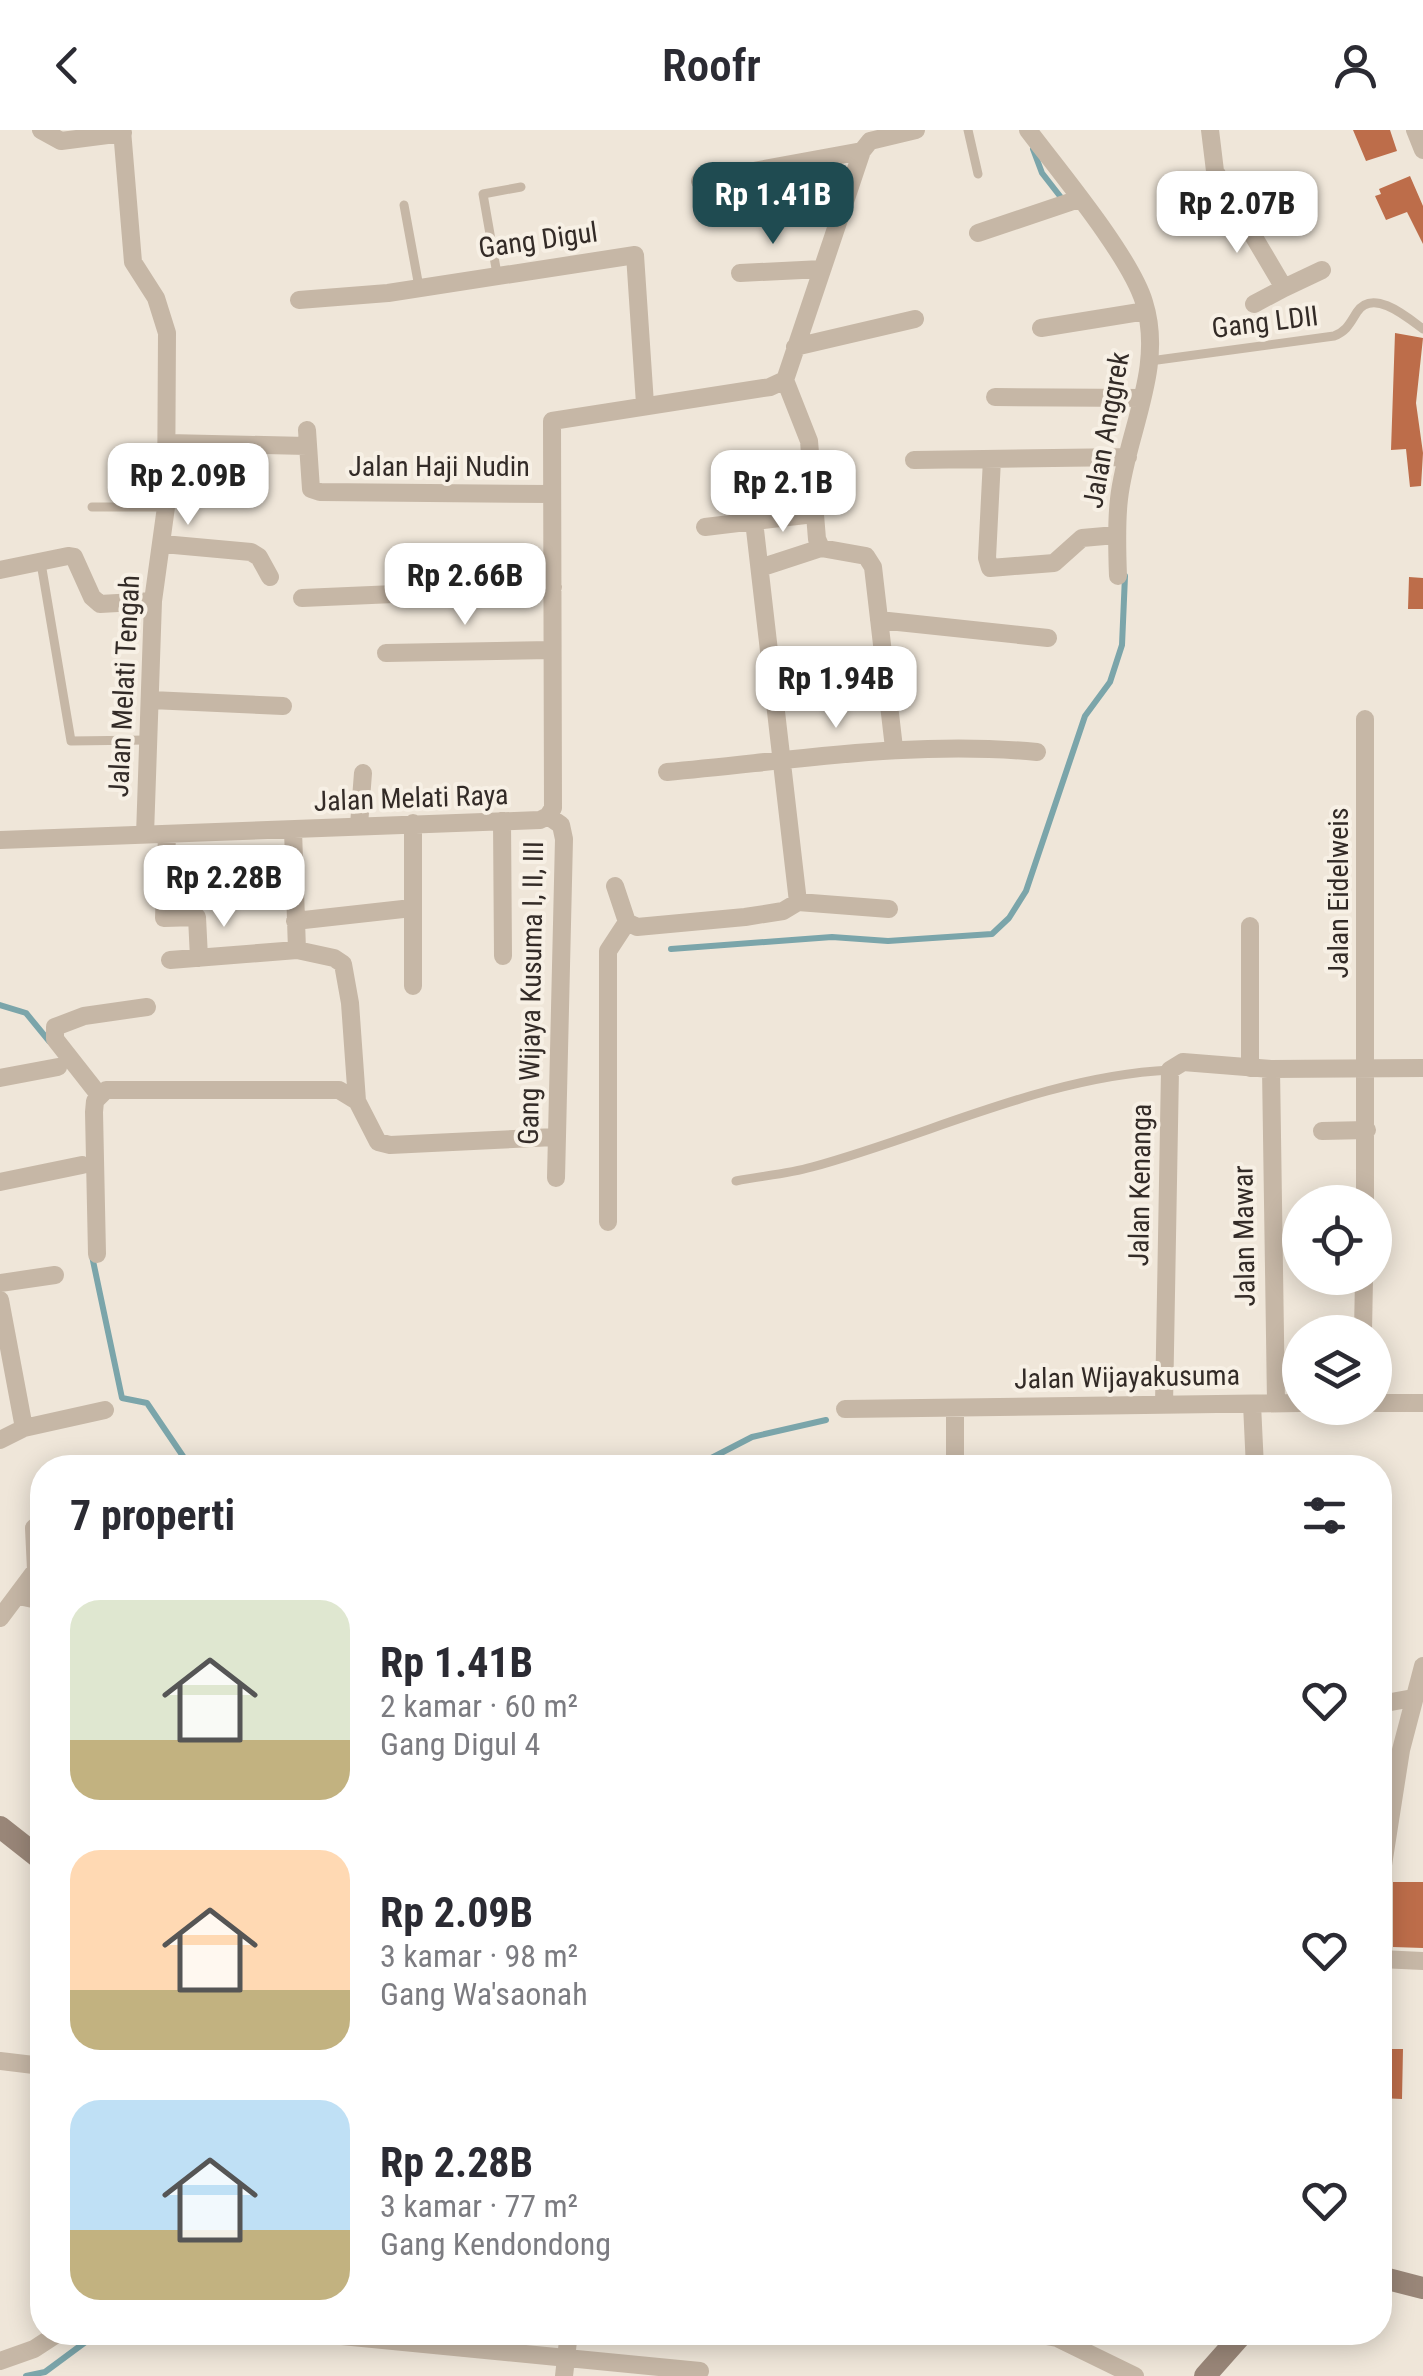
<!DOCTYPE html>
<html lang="id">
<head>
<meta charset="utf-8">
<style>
	:root { --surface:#fff; --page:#f7f7f7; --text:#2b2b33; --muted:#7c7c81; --accent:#1f4b51 }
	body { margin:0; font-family:"Roboto Condensed",sans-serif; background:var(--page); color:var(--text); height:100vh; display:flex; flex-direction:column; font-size:38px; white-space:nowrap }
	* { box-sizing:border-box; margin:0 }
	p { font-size:32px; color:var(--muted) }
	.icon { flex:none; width:55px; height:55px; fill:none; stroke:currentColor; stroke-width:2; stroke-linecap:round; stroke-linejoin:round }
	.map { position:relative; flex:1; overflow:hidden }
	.drawer { position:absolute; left:30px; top:1325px; width:1362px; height:890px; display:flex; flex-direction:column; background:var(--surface); border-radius:40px; box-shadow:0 5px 25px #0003 }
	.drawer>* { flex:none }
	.tools { position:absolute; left:1282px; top:1055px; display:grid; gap:20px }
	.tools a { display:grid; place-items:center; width:110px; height:110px; border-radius:50%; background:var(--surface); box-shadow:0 5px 25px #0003; font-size:50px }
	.price { position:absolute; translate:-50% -85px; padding:0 22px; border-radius:20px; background:#fff; color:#222; font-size:32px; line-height:65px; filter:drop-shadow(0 2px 5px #0008) }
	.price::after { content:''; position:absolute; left:50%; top:60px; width:30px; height:22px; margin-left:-15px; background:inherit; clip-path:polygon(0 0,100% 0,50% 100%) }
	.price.on { background:var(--accent); color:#fff }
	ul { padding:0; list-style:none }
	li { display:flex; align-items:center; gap:30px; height:250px; padding:0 40px }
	li span { display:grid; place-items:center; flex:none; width:280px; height:200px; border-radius:30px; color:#555 }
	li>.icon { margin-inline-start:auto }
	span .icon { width:120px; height:120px; fill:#fffc; stroke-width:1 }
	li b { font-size:42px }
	h2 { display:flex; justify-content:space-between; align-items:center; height:120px; padding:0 40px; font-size:42px }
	header { display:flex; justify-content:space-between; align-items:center; height:130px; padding:0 40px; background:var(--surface); font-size:45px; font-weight:600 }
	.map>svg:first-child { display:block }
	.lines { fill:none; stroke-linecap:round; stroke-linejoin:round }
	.stream { stroke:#7ba5aa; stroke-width:6 }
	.building { fill:#bd6d4a }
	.lane { stroke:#c6b7a6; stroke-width:9 }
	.street { stroke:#c6b7a6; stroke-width:18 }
	.secondary { stroke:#998678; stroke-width:22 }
	.labels { text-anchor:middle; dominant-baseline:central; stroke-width:8; stroke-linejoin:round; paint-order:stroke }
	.street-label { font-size:28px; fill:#332b27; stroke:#f7f0e5 }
</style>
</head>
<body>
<header><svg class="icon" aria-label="back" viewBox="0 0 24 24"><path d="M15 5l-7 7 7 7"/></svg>Roofr<svg class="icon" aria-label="person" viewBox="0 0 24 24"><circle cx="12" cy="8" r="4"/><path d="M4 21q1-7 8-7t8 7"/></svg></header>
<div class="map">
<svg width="1423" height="2246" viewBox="0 0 1423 2246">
	<rect width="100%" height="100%" fill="#efe6d9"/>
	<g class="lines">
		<path class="stream" d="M1033 19 1042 43 1063 70
			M671 819 832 807 888 811 992 804 1009 788 1026 761 1085 586 1110 552 1122 515 1125 446
			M0 875 26 883 49 911
			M92 1126 122 1268 147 1273 191 1338
			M692 1338 752 1307 826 1290
			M26 2246 45 2242 99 2202"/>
	</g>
	<path class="building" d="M1353 0H1390L1397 21 1366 31Z
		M1410 46 1423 76V114L1407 82 1386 90 1375 66 1381 64 1379 59Z
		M1395 203 1423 208 1416 273 1423 323 1421 356 1410 357 1406 319 1391 320Z
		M1409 447 1423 448V479H1408Z
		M1393 1752H1423V1818L1393 1817Z
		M1380 1919H1403L1402 1969 1380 1968Z"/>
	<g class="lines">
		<path class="lane" d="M968 0 978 44
			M404 75 419 157
			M497 144 483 64 521 57
			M1150 231 1334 206C1347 201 1350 193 1357 182 1373 158 1407 187 1423 199
			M92 377H166
			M41 433 71 611 147 610
			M736 1051C761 1046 787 1044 812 1037 930 1005 1046 946 1170 940"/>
		<path class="street" d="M41 0 61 11 123 3
			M122 0 133 132 156 168 167 203 166 377 153 471 145 705
			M1028 0C1059 41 1130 126 1144 172 1165 238 1126 304 1119 369 1116 394 1117 420 1118 446
			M1210 0 1215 41 1284 158 1322 140
			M1415 0 1423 20
			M870 11 916 0
			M700 51 862 21
			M978 103 1079 69
			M740 143 822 139
			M299 170 388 163 635 125 645 274
			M1254 174 1284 158
			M1041 198 1146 181
			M795 217 915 189
			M785 250 809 311 817 409 821 418 866 426 873 437 894 618
			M785 250 862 21 870 11
			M995 267 1142 268
			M307 300 311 359 320 362 550 364
			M168 313 307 316
			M992 329 987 428 990 438 1054 433 1082 408 1116 405
			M914 330 1128 327
			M754 391 798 772
			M705 397 814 384
			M163 414 251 422 259 427 270 447
			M760 438 821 418
			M0 440 68 426 74 427 92 467 100 474 153 471
			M302 468 553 457
			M879 490 1048 508
			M386 523 551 520
			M151 570 283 576
			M1365 589V1072
			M667 642C791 631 913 610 1037 622
			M548 686 553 678 552 291 770 257 785 250
			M548 686 561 695 564 709 556 1048
			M502 691 503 826
			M413 693V856
			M359 695 363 643
			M167 705 164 788 197 787 199 828
			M0 710 540 690 548 686
			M615 756 627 792 637 797 745 787 783 781 798 772 889 779
			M295 791 403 779
			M1250 796V938
			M297 820 334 828 343 834 350 873 357 971
			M170 830 297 820 293 700
			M1271 939 1276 1272
			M0 948 58 937
			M99 965 55 909V897L84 886 147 877
			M1322 1001 1367 1000
			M0 1052 82 1035
			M608 1092V821L627 792
			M97 1124 94 982 95 971 106 960H339L357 971 378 1012 390 1015 555 1007
			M0 1153 55 1145
			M0 1170 24 1298 0 1310
			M1363 1202 1364 1148
			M1375 1273H1423
			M1252 1274 1255 1338
			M1164 1275 1170 940 1183 932 1271 939 1423 938
			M955 1278V1338
			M845 1279 1300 1273
			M24 1298 105 1280
			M19 1466 42 1471
			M0 1488 36 1440 34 1398 42 1392
			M1380 1574 1413 1568
			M1380 1754 1401 1620 1423 1536
			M1380 1829 1423 1831
			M0 1931 42 1936
			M1025 2202 1057 2208 1135 2246
			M311 2203 700 2241
			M0 2231 34 2219 60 2202
			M564 2246 569 2202"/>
		<path class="secondary" d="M0 1697 42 1730
			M1380 2147 1423 2158
			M1205 2246 1244 2202"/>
	</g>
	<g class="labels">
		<g class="street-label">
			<text transform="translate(538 110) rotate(-8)">Gang Digul</text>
			<text transform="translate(1265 192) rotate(-7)">Gang LDII</text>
			<text transform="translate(1106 300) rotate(-80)">Jalan Anggrek</text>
			<text x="439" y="336">Jalan Haji Nudin</text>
			<text transform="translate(124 556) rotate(-87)">Jalan Melati Tengah</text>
			<text transform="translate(411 668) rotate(-2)">Jalan Melati Raya</text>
			<text transform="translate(1338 763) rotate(-90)">Jalan Eidelweis</text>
			<text transform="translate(531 863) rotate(-89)">Gang Wijaya Kusuma I, II, III</text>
			<text transform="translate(1140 1055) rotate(-89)">Jalan Kenanga</text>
			<text transform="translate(1244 1106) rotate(-91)">Jalan Mawar</text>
			<text transform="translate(1127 1247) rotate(-1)">Jalan Wijayakusuma</text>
		</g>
	</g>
</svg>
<div class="tools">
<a><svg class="icon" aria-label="locate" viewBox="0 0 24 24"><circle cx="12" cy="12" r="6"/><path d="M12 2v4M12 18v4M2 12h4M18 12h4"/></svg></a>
<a><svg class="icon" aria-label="layers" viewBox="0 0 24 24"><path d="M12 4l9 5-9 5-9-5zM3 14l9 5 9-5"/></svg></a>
</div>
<b class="price on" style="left:773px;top:117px">Rp 1.41B</b>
<b class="price" style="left:1237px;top:126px">Rp 2.07B</b>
<b class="price" style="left:188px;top:398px">Rp 2.09B</b>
<b class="price" style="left:783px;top:405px">Rp 2.1B</b>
<b class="price" style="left:465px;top:498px">Rp 2.66B</b>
<b class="price" style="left:836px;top:601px">Rp 1.94B</b>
<b class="price" style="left:224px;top:800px">Rp 2.28B</b>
<section class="drawer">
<h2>7 properti<svg class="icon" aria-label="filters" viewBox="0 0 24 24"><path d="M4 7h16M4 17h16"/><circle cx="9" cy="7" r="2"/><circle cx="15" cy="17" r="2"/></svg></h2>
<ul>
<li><span style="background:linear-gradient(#dfe7d0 70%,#c2b280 0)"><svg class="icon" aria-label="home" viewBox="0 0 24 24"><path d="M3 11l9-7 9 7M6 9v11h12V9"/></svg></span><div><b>Rp 1.41B</b><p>2 kamar · 60 m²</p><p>Gang Digul 4</p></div><svg class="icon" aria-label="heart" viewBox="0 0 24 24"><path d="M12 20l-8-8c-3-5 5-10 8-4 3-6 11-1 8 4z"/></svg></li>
<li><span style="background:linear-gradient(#ffd9b3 70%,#c2b280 0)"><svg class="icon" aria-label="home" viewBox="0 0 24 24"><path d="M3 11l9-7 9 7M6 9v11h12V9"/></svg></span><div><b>Rp 2.09B</b><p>3 kamar · 98 m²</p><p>Gang Wa'saonah</p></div><svg class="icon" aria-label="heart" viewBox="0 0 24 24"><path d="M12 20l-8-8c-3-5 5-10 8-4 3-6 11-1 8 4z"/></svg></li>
<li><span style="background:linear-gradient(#bfe0f5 65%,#c2b280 0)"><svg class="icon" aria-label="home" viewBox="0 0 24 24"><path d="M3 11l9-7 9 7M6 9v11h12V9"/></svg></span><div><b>Rp 2.28B</b><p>3 kamar · 77 m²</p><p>Gang Kendondong</p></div><svg class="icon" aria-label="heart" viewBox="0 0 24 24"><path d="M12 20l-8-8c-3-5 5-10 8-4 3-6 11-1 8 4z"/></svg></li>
</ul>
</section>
</div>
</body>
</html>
